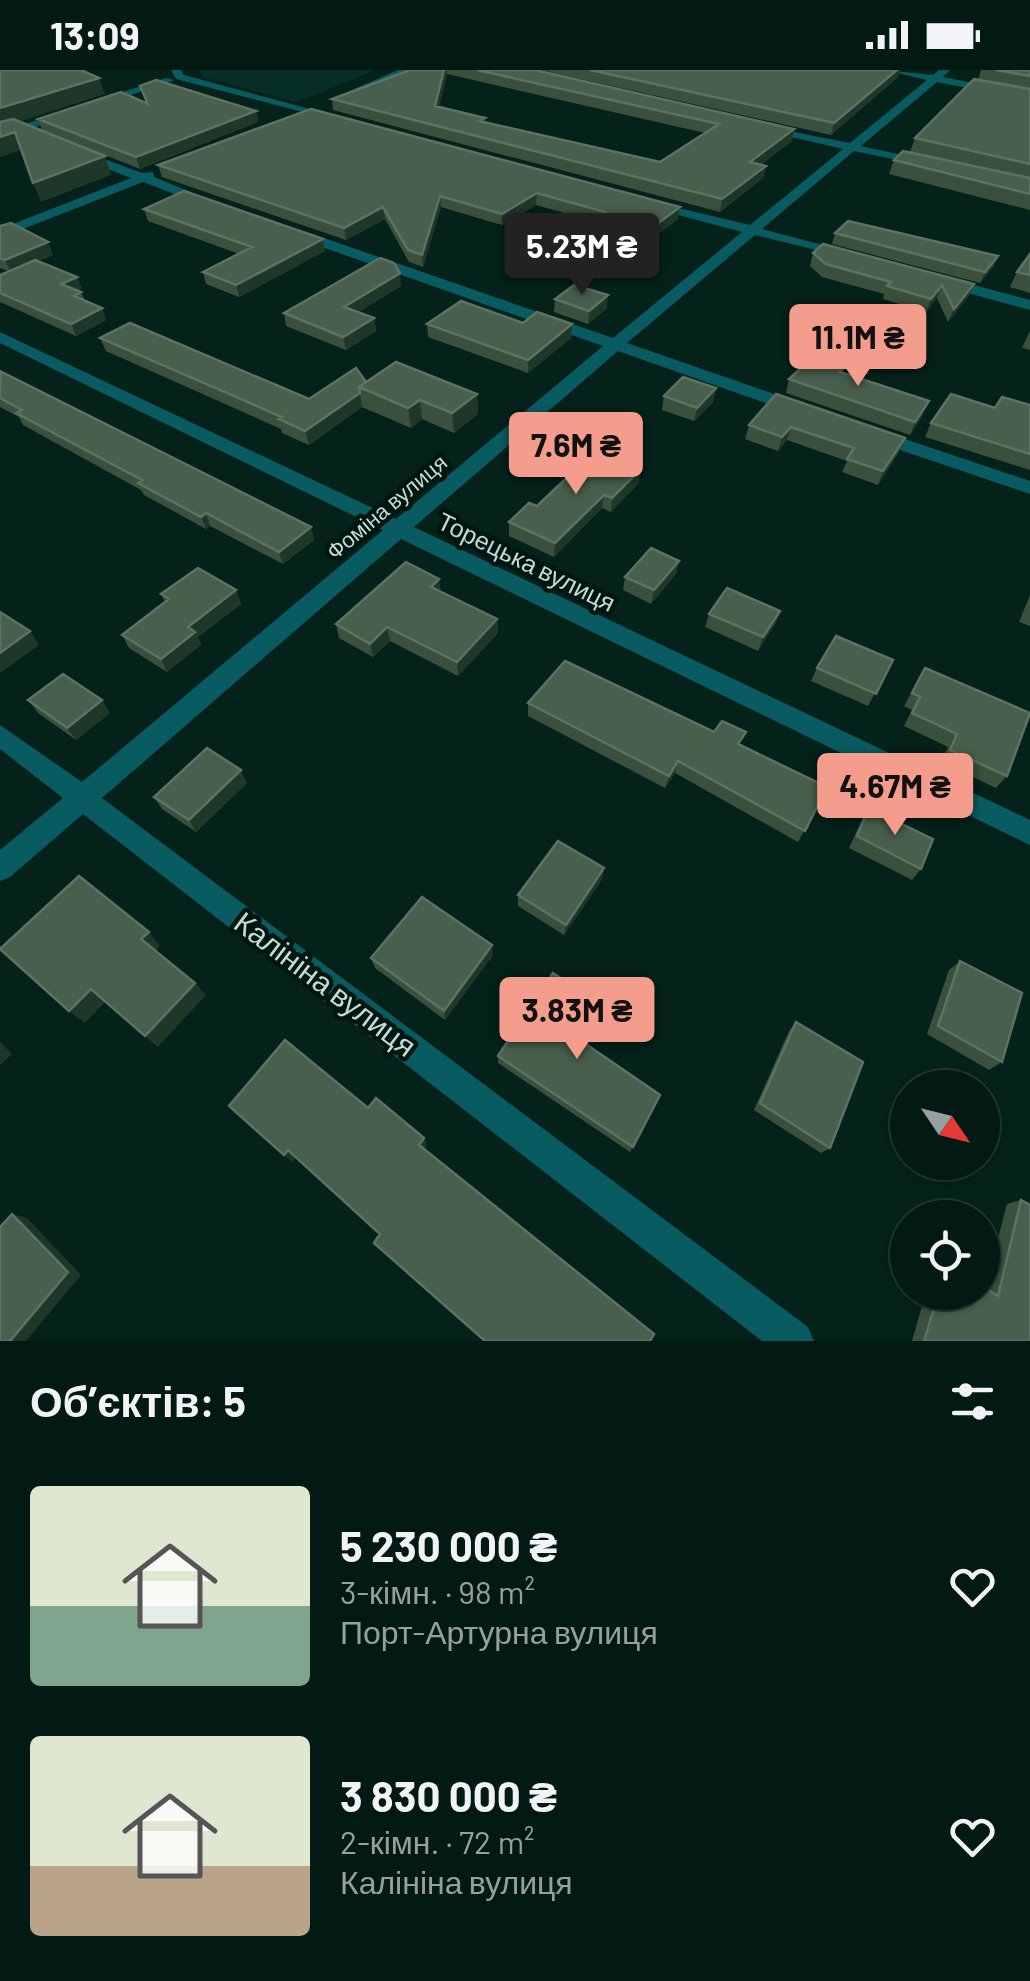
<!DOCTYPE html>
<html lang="uk">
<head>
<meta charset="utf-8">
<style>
	:root { --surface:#031914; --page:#0d221d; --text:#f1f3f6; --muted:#97a0a0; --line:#243834; --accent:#f49d8c }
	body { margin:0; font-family:Barlow,sans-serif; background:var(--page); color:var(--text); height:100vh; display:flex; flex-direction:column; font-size:38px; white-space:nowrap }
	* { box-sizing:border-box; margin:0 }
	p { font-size:32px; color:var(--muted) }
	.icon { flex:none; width:55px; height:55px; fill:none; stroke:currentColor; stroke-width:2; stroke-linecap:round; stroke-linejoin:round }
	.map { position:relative; height:1271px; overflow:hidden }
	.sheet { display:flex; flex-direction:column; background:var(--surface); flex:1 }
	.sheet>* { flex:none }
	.needle { width:65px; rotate:125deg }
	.tools { position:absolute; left:890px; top:1000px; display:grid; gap:20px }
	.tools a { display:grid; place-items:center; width:110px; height:110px; border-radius:50%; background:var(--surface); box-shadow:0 2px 8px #0004,0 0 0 2px var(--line); font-size:50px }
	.price { position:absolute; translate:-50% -85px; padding:0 22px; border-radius:10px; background:var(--accent); color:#111; font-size:32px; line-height:65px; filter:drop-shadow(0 2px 5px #0008) }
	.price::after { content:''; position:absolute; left:50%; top:60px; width:30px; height:22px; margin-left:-15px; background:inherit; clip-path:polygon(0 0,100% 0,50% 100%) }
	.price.current { background:#222; color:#fff }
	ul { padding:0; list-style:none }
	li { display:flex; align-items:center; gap:30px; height:250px; padding:0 30px }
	li span { display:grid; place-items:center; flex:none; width:280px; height:200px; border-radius:10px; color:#555 }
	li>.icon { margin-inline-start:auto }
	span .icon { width:120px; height:120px; fill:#fffc; stroke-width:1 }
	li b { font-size:42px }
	h2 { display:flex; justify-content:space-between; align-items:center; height:120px; padding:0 30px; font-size:42px }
	.status { display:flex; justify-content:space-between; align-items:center; height:70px; padding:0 50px; background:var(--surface); direction:ltr }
	.status svg { height:28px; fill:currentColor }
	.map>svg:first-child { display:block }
	.built { fill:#072e26 }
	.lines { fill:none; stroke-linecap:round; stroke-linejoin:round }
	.street { fill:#095b62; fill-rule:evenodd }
	.wall { fill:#3a503c; fill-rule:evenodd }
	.shaded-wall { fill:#1e3728 }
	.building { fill:#495f4d; stroke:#5c7262; stroke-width:2.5 }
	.labels { text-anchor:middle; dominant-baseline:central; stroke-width:9; stroke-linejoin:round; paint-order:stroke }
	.far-street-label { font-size:22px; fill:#c6dad4; stroke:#001711 }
	.street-label { font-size:25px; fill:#c6dad4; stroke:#001711 }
	.near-street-label { font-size:30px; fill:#c6dad4; stroke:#001711 }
</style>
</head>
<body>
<div class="status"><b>13:09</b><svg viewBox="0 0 49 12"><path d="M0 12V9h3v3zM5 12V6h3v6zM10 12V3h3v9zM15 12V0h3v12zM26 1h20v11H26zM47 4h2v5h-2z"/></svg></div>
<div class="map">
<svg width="1030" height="1271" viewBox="0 0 1030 1271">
	<rect width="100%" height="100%" fill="#04211a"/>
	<path class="built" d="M200 0H376L297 32 202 7Z"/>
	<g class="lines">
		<path class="street" d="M171 0H181L184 5 347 49 341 52 176 9Z
			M398 0H412L347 28 338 26Z
			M885 0 933 5 939 0H950L943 7 1030 24V30L937 12 861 76 931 91V97L854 81 762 159 853 183V189L755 165 627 273 809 336V344H797L618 281 414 457 1030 750V775L401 469 102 728 808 1257 814 1271H762L83 744 10 807 0 811V780L63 728 0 679V655L82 712 383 460 0 273V262L396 449 603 276 288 165V159H298L613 268 742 162 645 136V130L750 155 843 79 758 59V55L850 73 927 10Z
			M166 8 175 10 0 69V62Z
			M77 79 142 103 153 102 154 107 220 134 208 137 143 112 0 168V159L131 108 73 86Z
			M940 206 1030 230V240L935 214V208Z
			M869 357 1030 411V424L862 367 860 363Z"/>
	</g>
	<path class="wall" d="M410 0H535L794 59 792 71 760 95 766 96 763 108 720 142 333 40 332 29ZM447 4 705 63 660 92 485 52V48L439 37Z
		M541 0H900L898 7 831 65Z
		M981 0H1030V140L889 104 894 90 910 82 915 68 978 10Z
		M140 16 256 41 258 52 140 99 42 60 38 49 146 33Z
		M311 39 678 149 622 191 571 176 572 164 592 151 536 135 502 155 441 137 423 197 409 192 385 149 346 170 162 107 158 95Z
		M144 139 323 169 325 181 239 227 206 214 203 202 239 184 148 151Z
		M0 156 53 185 38 191 77 207 81 218 77 221 81 222 85 231 102 238 106 250 76 266 0 232V205L8 201 0 198Z
		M835 163 998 186 993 197 980 213 832 174Z
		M813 183 974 214 968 227 948 252 937 228 926 242 883 229 884 224 822 207 810 196Z
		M1030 184V223L1010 217 1017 202Z
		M401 216 358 242 374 248 376 261 346 280 286 256 284 243Z
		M555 229 607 238 588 254 554 242Z
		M523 253 571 268 528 303 428 267 427 254Z
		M1030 261V280L1022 278Z
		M100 268 309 329 366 312 477 324 478 344 454 363 422 349 411 358 362 337 309 375 282 363 281 359 106 281Z
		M845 295 843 303 923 345 910 365 786 323 789 309Z
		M0 301 311 457 314 470 283 494 210 456 206 459 144 425 141 420 23 355 19 347 0 337Z
		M716 318 713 332 694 351 662 340 664 326Z
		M776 324 899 382 878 415 842 402 847 391 787 370 778 381 745 369 749 355Z
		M1030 335V400L925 367 931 353 995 338Z
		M639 413 611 442 602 438 554 487 509 466V452L537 436Z
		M679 491 676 504 651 534 623 520 625 507Z
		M236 520 241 534 198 567 201 575 167 602 129 578 122 565 165 532 161 524Z
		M441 522 497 549 498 563 458 606 390 571 373 587 339 568 336 554Z
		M1030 525V556L1019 552Z
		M780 541 775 554 758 581 705 557 709 544Z
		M893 590 868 636 811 611 817 598Z
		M925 598 1007 706 996 718 941 692 948 677 904 656 912 640 904 636Z
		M28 630 110 643 76 670 38 643Z
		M528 633 714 662 827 717 798 772 675 703 665 718 528 646Z
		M247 713 196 762 162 739 154 727Z
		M869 738 921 799 912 810 849 778 862 750Z
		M604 798 602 809 564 865 518 836V825Z
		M493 885 445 950 375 898 371 888Z
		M960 891 1002 992 989 1000 927 964 949 900Z
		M599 944 582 971 660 1025 630 1082 498 993V986Z
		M796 952 830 1078 821 1083 754 1040 789 961Z
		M1021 1130 1030 1271H912L926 1222H982L985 1218 1007 1134Z"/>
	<path class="shaded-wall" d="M444 0H446L447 4 436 47 435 36Z
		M897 0H900L898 7 831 65 834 53Z
		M99 8 105 24 0 58V38Z
		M256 41 258 52 140 99 136 87Z
		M794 59 792 71 748 105 750 92Z
		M15 62 22 80 0 87V67Z
		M105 86 111 105 41 132 33 113Z
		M766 96 763 108 720 142 722 129Z
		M537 123 536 135 502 155V144Z
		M440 126 441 137 423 197 422 185Z
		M383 137 385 149 346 170 344 158Z
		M680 137 678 149 622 191 623 179Z
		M323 169 325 181 239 227 236 215Z
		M48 172 53 185 11 203 5 190Z
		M998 186 993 197 980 213 985 202Z
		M400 203 401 216 346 250 344 237Z
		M77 207 81 218 66 226 61 214Z
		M974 214 968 227 948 252 954 239Z
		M942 215 937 228 926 242 931 229Z
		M608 225 607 238 588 254 589 241Z
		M102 238 106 250 76 266 71 254Z
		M374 248 376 261 346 280 343 267Z
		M572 254 571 268 528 303V290Z
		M716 318 713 332 694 351 697 338Z
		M360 323 362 337 309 375 305 361Z
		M477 324 478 344 454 363 452 343Z
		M420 330 422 349 411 358 408 338Z
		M929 331 923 345 910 365 915 352Z
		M791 357 787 370 778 381 782 367Z
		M905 368 899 382 878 415 883 401Z
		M641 399 639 413 611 442 612 428Z
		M604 425 602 438 554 487 555 473Z
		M206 443 210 456 206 459 201 447Z
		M311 457 314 470 283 494 279 482Z
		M679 491 676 504 651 534 654 520Z
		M439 509 441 522 431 517Z
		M236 520 241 534 198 567 201 575 167 602 161 589 188 557Z
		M780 541 775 554 758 581 763 567Z
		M497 549 498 563 458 606 457 592Z
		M387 557 390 571 373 587 370 574Z
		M30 561 39 575 0 603V583Z
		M102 630 110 643 76 670 67 658Z
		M678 691 675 703 665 718 669 706Z
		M241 700 247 713 196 762 189 750Z
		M604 798 602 809 564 865 566 855Z
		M149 862 160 876 154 883 141 869Z
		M492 875 493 885 445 950 444 941Z
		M195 913 206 925 158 977 145 966Z
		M91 919 105 932 85 953 69 941Z
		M601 935 599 944 578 978 580 970Z
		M0 972 12 984 0 995Z
		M424 1068 427 1075 422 1082 419 1075Z
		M288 1080 296 1087 292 1092 284 1085Z
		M12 1144 27 1148 81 1205 26 1271H10Z"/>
	<path class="building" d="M0 0H81L99 8 0 38Z
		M410 0H444L435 36 485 48 479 51 660 92 719 54 477 0H535L794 59 750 92 766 96 722 129 332 29Z
		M590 0H897L834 53Z
		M996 0H1030V6Z
		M974 9 1030 19V94L915 68Z
		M156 10 256 41 136 87 38 49 121 22 148 34 140 16Z
		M311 39 680 137 623 179 572 164 605 142 537 123 502 144 440 126 422 185 408 180 383 137 344 158 158 95Z
		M13 49 105 86 33 113 15 62 0 67V52Z
		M903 81 1030 108V124L894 90Z
		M184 121 323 169 236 215 203 202 252 177 144 139Z
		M848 151 998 186 985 202 835 163Z
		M11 153 48 172 5 190 0 188V156Z
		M823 174 974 214 954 239 942 215 931 229 887 216 891 212 826 194 813 183Z
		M1030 184V205L1017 202Z
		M380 188 394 193 400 203 344 237 374 248 343 267 284 243Z
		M35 190 77 207 61 214 81 222 74 226 102 238 71 254 0 223V205Z
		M574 215 608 225 589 241 555 229Z
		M461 231 523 253 537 242 572 254 528 290 427 254Z
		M130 253 309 329 356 298 366 312 359 317 360 323 305 361 279 349 282 347 100 268Z
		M815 285 845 295 840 302 929 331 915 352 789 309Z
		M396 292 477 324 452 343 420 330 408 338 359 317Z
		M0 301 311 457 279 482 206 443 201 447 138 413 142 410 16 343 22 340 0 328Z
		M683 307 716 318 697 338 664 326Z
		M776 324 905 368 883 401 847 389 854 378 791 357 782 367 749 355Z
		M951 324 995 338 1002 327 1030 335V384L931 353Z
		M595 381 641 399 612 428 604 425 555 473 509 452 529 433 537 436Z
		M651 478 679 491 654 520 625 507Z
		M406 492 439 509 431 517 497 549 457 592 387 557 370 574 336 554Z
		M198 498 236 520 188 557 195 562 161 589 122 565 169 529 161 524Z
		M727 518 780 541 763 567 709 544Z
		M0 542 30 561 0 583Z
		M836 566 893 590 876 624 817 598Z
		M565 591 714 662 722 651 746 662 738 674 827 717 805 761 678 691 669 706 528 633Z
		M925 598 1030 643 1007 706 950 680 957 664 912 643 920 627 912 623Z
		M63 604 102 630 67 658 28 630Z
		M207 678 241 700 189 750 154 727Z
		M869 738 933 769 921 799 857 766Z
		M558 771 604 798 566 855 518 825Z
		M79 806 149 862 141 869 195 913 145 966 91 919 69 941 0 879Z
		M422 827 492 875 444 941 371 888Z
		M960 891 1022 923 1002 992 938 956Z
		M553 903 601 935 580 970 660 1025 633 1077 498 986Z
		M796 952 863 992 830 1078 760 1033Z
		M285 970 368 1038 376 1028 424 1068 419 1075 654 1264 650 1271H485L374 1173 380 1164 288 1080 284 1085 229 1036Z
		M1021 1130 1030 1135V1271H924L939 1222H982V1216L998 1226Z
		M12 1144 68 1202 10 1271H0V1157Z"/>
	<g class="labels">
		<g class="far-street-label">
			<text transform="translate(386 436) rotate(-40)">Фоміна вулиця</text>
		</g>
		<g class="street-label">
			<text transform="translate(527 491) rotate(26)">Торецька вулиця</text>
		</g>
		<g class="near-street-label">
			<text transform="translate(326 913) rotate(37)">Калініна вулиця</text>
		</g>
	</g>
</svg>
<div class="tools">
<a><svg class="needle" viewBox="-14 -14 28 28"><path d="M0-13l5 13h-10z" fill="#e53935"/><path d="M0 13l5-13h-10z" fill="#97a0a0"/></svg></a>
<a><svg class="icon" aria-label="locate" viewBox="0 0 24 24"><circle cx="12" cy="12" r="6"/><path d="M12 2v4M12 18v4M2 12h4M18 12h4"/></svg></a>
</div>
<b class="price current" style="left:582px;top:228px">5.23M ₴</b>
<b class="price" style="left:858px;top:319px">11.1M ₴</b>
<b class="price" style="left:576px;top:427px">7.6M ₴</b>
<b class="price" style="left:895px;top:768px">4.67M ₴</b>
<b class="price" style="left:577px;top:992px">3.83M ₴</b>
</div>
<section class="sheet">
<h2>Об’єктів: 5<svg class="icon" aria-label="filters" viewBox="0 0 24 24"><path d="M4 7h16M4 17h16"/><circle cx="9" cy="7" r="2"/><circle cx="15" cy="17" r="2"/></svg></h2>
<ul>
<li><span style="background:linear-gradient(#dfe7d0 60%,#7fa58c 0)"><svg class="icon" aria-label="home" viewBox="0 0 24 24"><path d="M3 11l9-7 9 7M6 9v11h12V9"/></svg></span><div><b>5 230 000 ₴</b><p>3-кімн. · 98 m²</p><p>Порт-Артурна вулиця</p></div><svg class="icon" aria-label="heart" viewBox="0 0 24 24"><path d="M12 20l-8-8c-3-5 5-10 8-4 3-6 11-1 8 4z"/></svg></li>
<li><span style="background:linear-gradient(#dfe7d0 65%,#b9a48a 0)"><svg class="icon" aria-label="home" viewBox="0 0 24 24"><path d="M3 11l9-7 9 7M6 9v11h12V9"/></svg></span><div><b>3 830 000 ₴</b><p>2-кімн. · 72 m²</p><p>Калініна вулиця</p></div><svg class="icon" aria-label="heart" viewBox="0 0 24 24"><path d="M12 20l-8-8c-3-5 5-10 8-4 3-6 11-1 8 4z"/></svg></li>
</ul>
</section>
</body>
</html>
